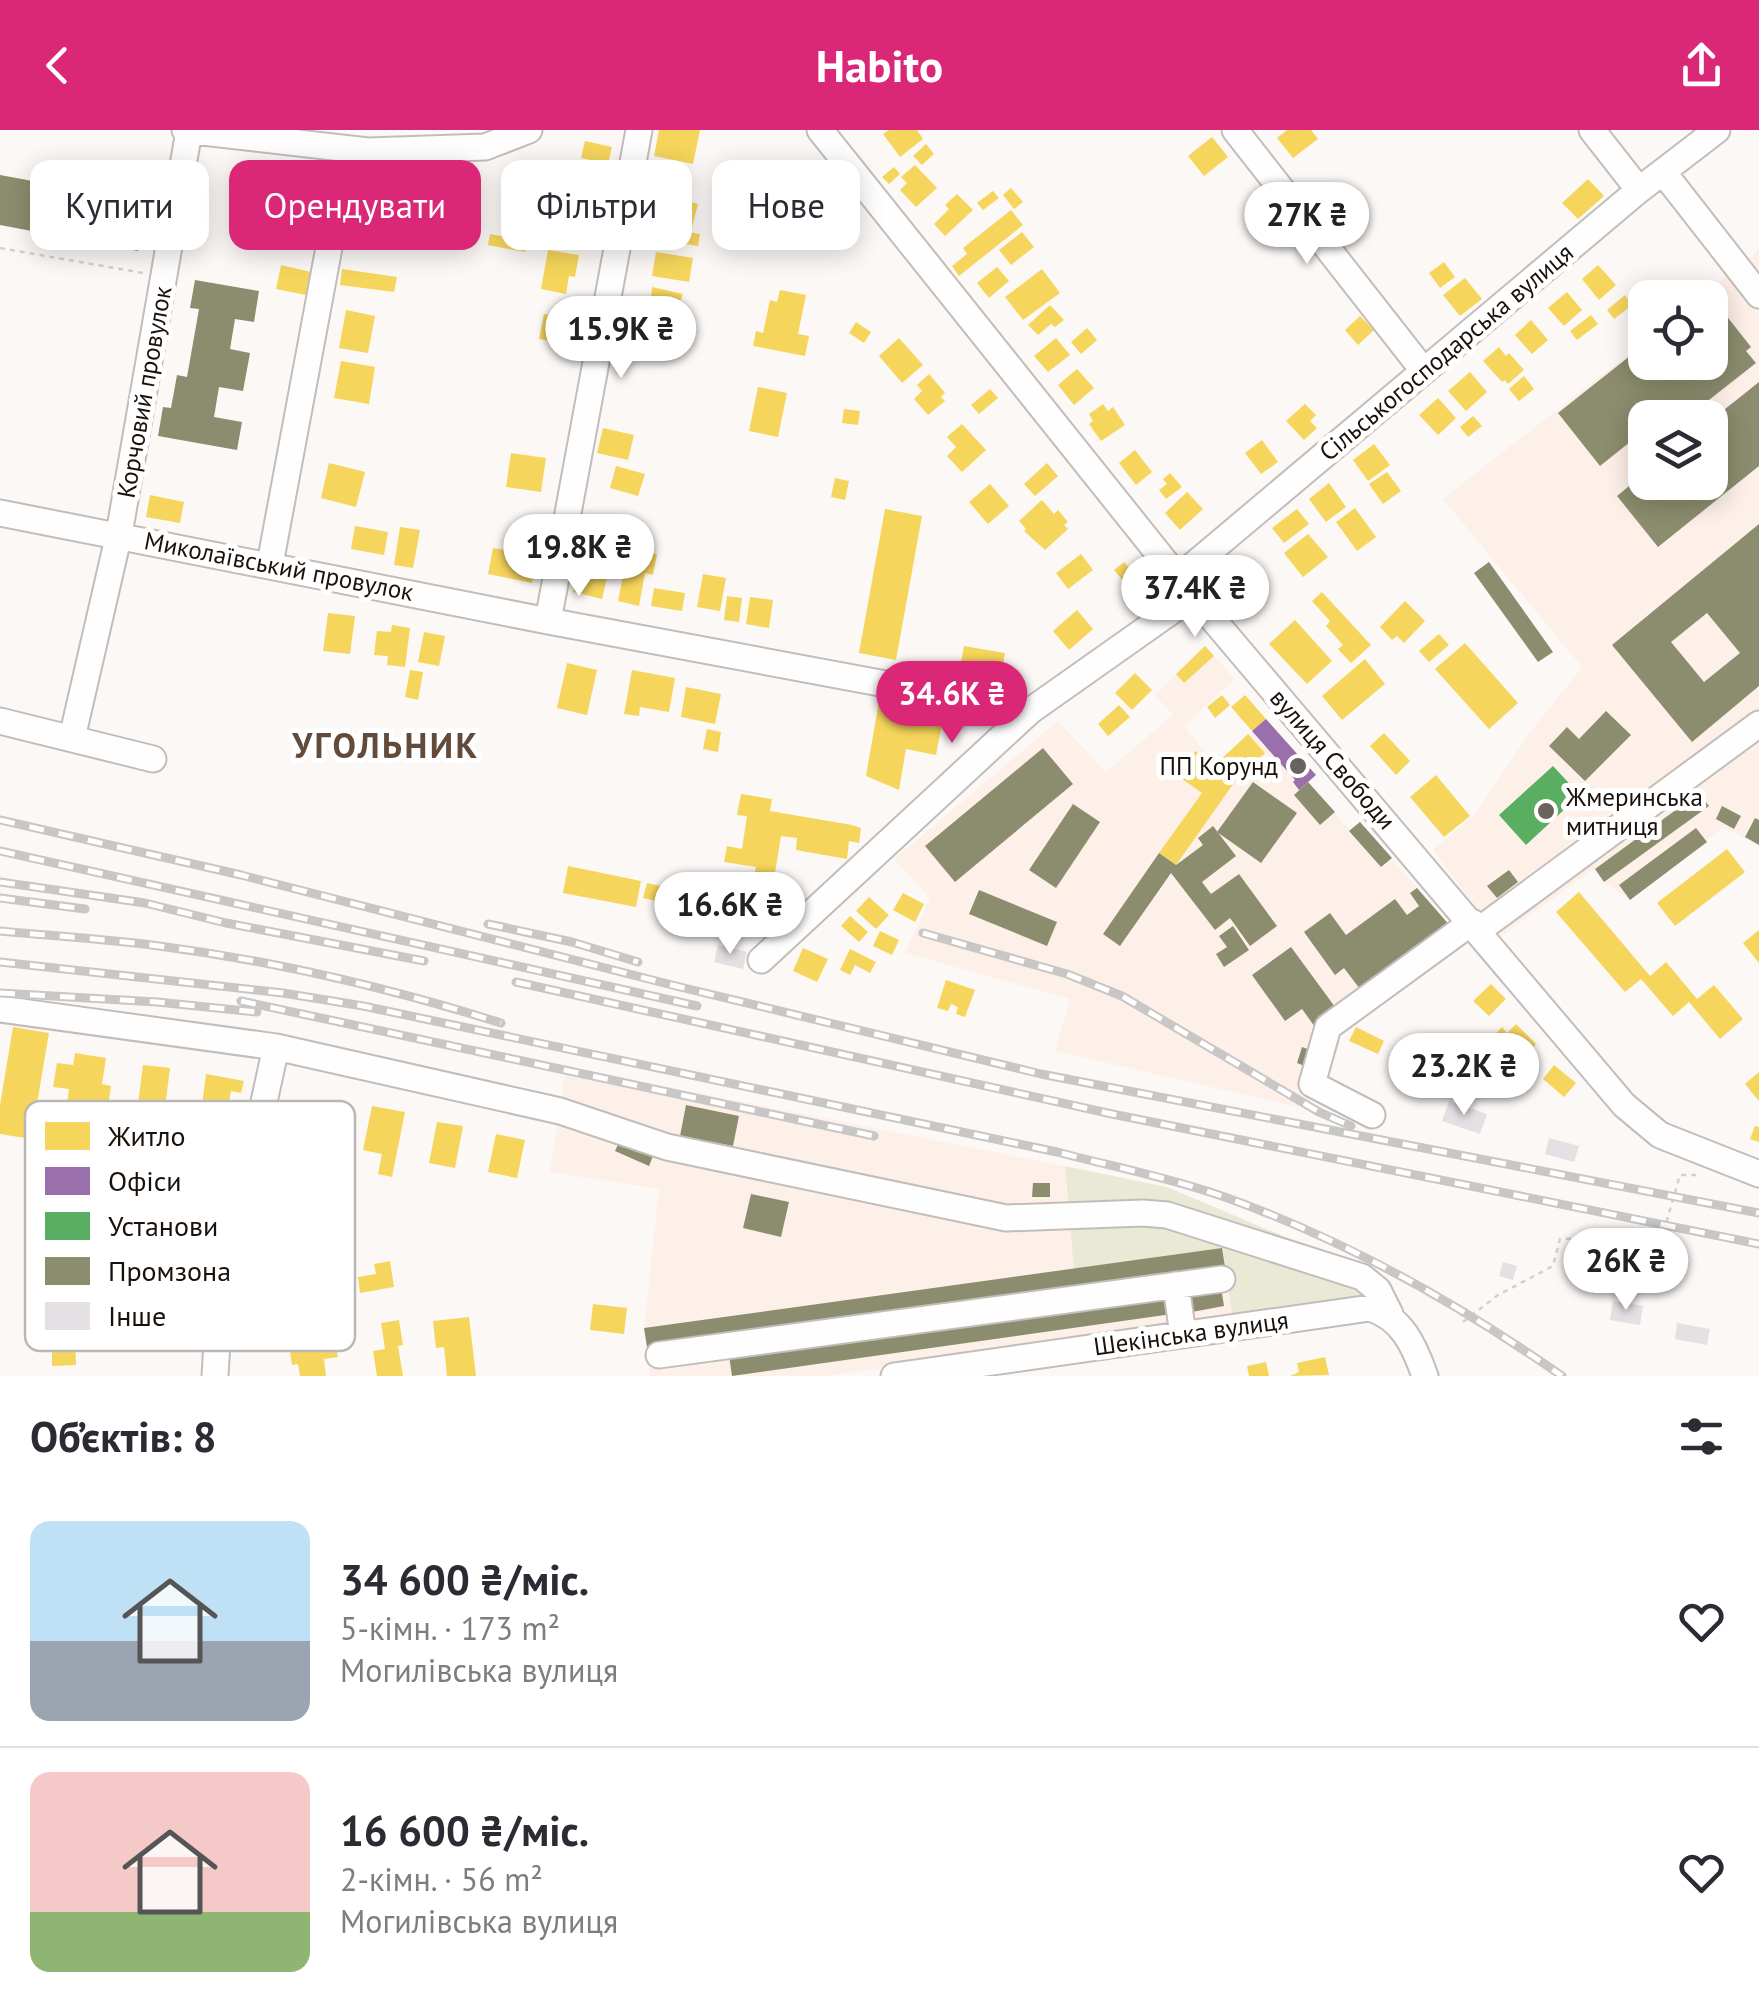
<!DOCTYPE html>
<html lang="uk">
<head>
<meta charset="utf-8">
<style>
	:root { --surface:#fff; --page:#f7f7f7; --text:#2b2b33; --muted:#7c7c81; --line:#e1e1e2; --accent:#db2777 }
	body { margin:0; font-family:"PT Sans",sans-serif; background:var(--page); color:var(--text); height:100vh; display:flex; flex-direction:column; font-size:38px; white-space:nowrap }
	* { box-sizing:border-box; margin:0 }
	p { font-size:32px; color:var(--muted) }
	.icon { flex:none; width:55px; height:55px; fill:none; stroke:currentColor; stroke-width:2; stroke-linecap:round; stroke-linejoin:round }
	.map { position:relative; height:1246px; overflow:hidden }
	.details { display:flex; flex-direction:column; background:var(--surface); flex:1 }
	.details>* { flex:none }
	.banner { position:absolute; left:30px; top:30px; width:1000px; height:90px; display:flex; gap:20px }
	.buttons { position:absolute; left:1628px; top:150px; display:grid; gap:20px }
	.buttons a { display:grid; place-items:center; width:100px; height:100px; border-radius:20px; background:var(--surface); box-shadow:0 5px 25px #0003; font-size:50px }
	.price { position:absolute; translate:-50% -85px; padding:0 22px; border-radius:35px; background:#fff; color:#222; font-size:32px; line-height:65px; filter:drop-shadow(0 2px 5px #0008) }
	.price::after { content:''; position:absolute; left:50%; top:60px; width:30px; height:22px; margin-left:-15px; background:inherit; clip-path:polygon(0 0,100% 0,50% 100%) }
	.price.active { background:var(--accent); color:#fff }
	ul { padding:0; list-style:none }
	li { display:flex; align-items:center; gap:30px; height:250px; padding:0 30px }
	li+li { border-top:2px solid var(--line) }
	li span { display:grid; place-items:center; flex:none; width:280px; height:200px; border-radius:20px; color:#555 }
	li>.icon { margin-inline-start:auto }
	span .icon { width:120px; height:120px; fill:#fffc; stroke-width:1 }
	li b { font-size:42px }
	h2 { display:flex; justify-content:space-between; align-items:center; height:120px; padding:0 30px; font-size:42px }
	.tag { padding:0 35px; border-radius:20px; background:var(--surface); box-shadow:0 5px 25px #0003; font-size:35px; line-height:90px }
	.tag.active { background:var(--accent); color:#fff }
	header { display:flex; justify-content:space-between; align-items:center; height:130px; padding:0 30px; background:var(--accent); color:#fff; font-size:45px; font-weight:700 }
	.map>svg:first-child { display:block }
	.built { fill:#fdf0e8; fill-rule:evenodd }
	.green { fill:#e9e9d6 }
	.homes { fill:#f6d55c }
	.offices { fill:#9970ab }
	.public { fill:#5aae61 }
	.industry { fill:#8c8c6e; fill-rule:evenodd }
	.building { fill:#e5e0e4 }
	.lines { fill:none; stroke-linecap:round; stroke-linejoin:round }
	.minor-casing { stroke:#c3bdba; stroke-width:29 }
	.path { stroke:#d2d1d1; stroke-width:2.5; stroke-dasharray:5 5; stroke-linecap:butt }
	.minor { stroke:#fefefe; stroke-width:25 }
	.rail-casing { stroke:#c8c7c6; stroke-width:9 }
	.rail { stroke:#fff; stroke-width:5; stroke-dasharray:15; stroke-linecap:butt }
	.poi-dot { fill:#69625d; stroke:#fff; stroke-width:4 }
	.labels { text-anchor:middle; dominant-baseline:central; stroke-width:10; stroke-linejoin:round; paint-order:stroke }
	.street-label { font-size:25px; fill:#1a110b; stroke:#fff }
	.poi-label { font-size:25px; fill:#1a110b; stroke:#fff; text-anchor:end }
	.district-label { font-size:35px; font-weight:bold; letter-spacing:2.5px; fill:#634b3c; stroke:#fff }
	.key { fill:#fff; stroke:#bab8b6; stroke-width:2.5 }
	.key-label { font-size:28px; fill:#1a110b }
</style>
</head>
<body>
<header><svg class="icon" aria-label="back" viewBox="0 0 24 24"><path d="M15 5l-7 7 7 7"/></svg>Habito<svg class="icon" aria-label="share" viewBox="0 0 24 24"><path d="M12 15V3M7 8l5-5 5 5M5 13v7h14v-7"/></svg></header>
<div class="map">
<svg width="1759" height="1246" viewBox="0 0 1759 1246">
	<rect width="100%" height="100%" fill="#fbf8f6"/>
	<path class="built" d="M1759 120V715L1723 698 1630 770 1604 752 1594 739 1498 808 1433 720 1474 685 1532 600 1582 537 1443 369 1645 211V232H1710V168L1701 167ZM1645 288H1710V352H1645Z
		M1205 516 1235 549 1184 596 1215 634 1266 589 1309 652 1349 700 1360 692 1452 798 1316 922 1298 977 1055 921 1070 869 905 823 930 768 894 729 1058 591 1106 642 1173 585 1155 565Z
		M566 937 1065 1036 1068 1081 1222 1118 1233 1190 825 1246H650L644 1198 659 1059 550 1042Z"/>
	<path class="green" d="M1065 1036 1167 1057 1349 1134 1362 1147 1368 1171 1233 1190 1222 1118 1074 1139Z"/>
	<path class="homes" d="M659 0H700L693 34 654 26Z
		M889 0H917L923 9 900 27 883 4Z
		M1287 0H1311L1318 9 1293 28 1277 8Z
		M1212 7 1228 27 1204 46 1188 26Z
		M585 11 612 17 608 34 581 28Z
		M926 14 934 24 922 35 913 26Z
		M915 35 937 58 916 77 900 60 907 53 901 47Z
		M894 37 900 44 889 54 882 47Z
		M650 39 672 42 671 56 649 53Z
		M1588 49 1604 66 1578 89 1562 73Z
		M358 55 376 59 373 72 355 68Z
		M1011 58 1023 72 1014 79 1003 65Z
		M650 61 698 74 691 101 642 88Z
		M993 61 999 68 983 80 977 73Z
		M957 64 973 80 945 106 934 94 949 79 945 75Z
		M442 77 463 81 461 94 440 90Z
		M576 80 585 82 584 89 590 90 585 115 540 106 542 93 562 97 565 85 574 87Z
		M1011 80 1023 95 959 146 952 136 967 124 963 118Z
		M392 83 410 87 408 101 389 98Z
		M640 98 663 102 661 115 638 111Z
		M681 101 700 104 698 116 679 113Z
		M1022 102 1034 117 1011 135 999 120Z
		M490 104 527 111 525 122 488 115Z
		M548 120 579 125 575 147 569 146 566 164 541 159Z
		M656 122 693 128 689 152 652 146Z
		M1444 132 1455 147 1440 158 1429 143Z
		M281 135 311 142 306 165 276 159Z
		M1598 135 1616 155 1599 170 1582 149Z
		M997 137 1009 151 989 168 977 153Z
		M342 139 397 147 394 162 340 155Z
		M1042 139 1060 163 1023 190 1005 167Z
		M1465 148 1482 169 1460 186 1443 165Z
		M652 157 683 164 673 190 650 185Z
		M780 160 806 165 798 204 809 206 805 226 753 216 756 201 763 203 770 170 777 172Z
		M1567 162 1582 180 1564 196 1548 178Z
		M1625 165 1632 175 1614 189 1607 180Z
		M1050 175 1064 190 1055 197 1051 194 1038 205 1028 195Z
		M346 180 375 186 368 223 339 218Z
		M544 184 571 189 567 214 539 209Z
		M1591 185 1598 194 1577 210 1570 201Z
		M1360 186 1374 200 1358 215 1345 200Z
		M1531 190 1548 210 1532 224 1515 205Z
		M856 192 871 202 864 213 849 203Z
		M677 195 693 198 690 211 674 207Z
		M1087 198 1097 210 1081 224 1071 212Z
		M899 208 923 235 902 253 879 226Z
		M1056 208 1070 225 1048 242 1034 226Z
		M1499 217 1506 226 1509 223 1524 240 1508 254 1505 250 1502 252 1483 231Z
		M341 231 375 237 369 274 334 268Z
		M1077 239 1094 258 1074 275 1058 255Z
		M1470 242 1487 262 1466 281 1448 261Z
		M929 244 945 263 941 267 945 271 928 285 914 269 922 261 917 255Z
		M1524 246 1534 259 1519 271 1509 259Z
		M758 257 787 263 778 307 749 301Z
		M990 259 998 268 979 284 971 275Z
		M1438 268 1456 288 1438 305 1419 285Z
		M1103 274 1108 281 1113 277 1125 295 1101 311 1089 294 1093 291 1089 284Z
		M1305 274 1316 285 1310 291 1317 298 1304 310 1286 291Z
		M844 279 860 281 858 295 842 293Z
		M1473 286 1482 296 1468 307 1460 297Z
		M962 294 986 320 962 342 947 326 956 317 947 307Z
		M603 298 634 305 628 330 597 323Z
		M1262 310 1278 332 1261 344 1245 323Z
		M1374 314 1390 335 1368 351 1353 330Z
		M1135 320 1152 342 1136 355 1119 333Z
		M511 323 546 328 541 362 506 357Z
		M329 333 365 342 356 377 321 368Z
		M1047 333 1058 346 1035 366 1024 354Z
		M616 336 645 344 638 366 610 358Z
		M1387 342 1401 361 1383 374 1369 354Z
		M1170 343 1182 357 1166 369 1159 360 1167 354 1163 349Z
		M835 348 849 351 845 370 831 367Z
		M1329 353 1346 377 1326 392 1309 369Z
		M990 354 1009 376 988 394 969 372Z
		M1187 362 1203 379 1180 400 1165 383Z
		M150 365 184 372 180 393 146 387Z
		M1042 370 1054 384 1058 380 1068 392 1064 395 1068 399 1045 420 1024 401 1026 399 1019 391Z
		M1355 378 1376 407 1357 421 1336 392Z
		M885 379 922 386 896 530 859 523Z
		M1297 379 1309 394 1284 413 1272 398Z
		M355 396 388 402 384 425 351 419Z
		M400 397 420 400 413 438 394 435Z
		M1308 404 1328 427 1303 447 1284 423Z
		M493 418 537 426 532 453 488 444Z
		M628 419 657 424 653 445 645 443 639 476 618 471Z
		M1081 424 1093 440 1068 459 1056 443Z
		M1124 432 1159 473 1149 482 1114 440Z
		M578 440 607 447 602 469 573 462Z
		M703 444 726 448 720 481 697 477Z
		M654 458 685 463 682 481 651 476Z
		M1322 462 1371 515 1351 533 1338 519 1343 515 1326 496 1330 491 1312 471Z
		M727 466 742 468 739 492 724 490Z
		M750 467 773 470 769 498 746 494Z
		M1405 471 1425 491 1404 513 1397 506 1392 510 1380 497Z
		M1077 480 1093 499 1069 520 1053 501Z
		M328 483 355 486 350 524 323 521Z
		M1295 490 1332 531 1307 554 1269 514Z
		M392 495 410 498 405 537 387 535 388 526 374 525 377 501 391 502Z
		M424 502 445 506 439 536 418 532Z
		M1439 504 1449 515 1429 532 1419 521Z
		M1465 513 1518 573 1489 599 1435 539Z
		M964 516 1005 523 999 556 958 548Z
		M1205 516 1214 526 1184 553 1176 544Z
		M1365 529 1385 554 1342 590 1322 566Z
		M567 533 597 540 587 585 557 578Z
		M410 540 423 542 418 570 405 567Z
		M632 540 675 548 669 582 640 577 639 586 624 584Z
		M1135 543 1152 560 1132 580 1115 563Z
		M686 557 721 564 715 594 681 587Z
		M881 560 946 572 936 625 906 619 899 660 866 646Z
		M1222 565 1230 575 1215 588 1207 577Z
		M1245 565 1266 589 1252 601 1231 577Z
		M1119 575 1130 587 1108 606 1098 594Z
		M707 599 721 602 718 622 703 619Z
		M1384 603 1410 631 1396 645 1370 616Z
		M1248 604 1265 623 1236 650 1176 735 1159 723 1202 663 1178 646 1195 621 1215 635Z
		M1436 645 1470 686 1444 707 1410 667Z
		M741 664 772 669 770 681 852 695 861 698 859 713 849 711 847 729 796 720 797 708 781 706 773 755 753 751 756 737 724 732 727 716 742 719 747 686 737 685Z
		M1727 719 1745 742 1675 796 1657 773Z
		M568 736 641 751 636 777 563 763Z
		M647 753 669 758 666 773 643 768Z
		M703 761 744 771 739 791 699 781Z
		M1579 762 1650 846 1666 832 1697 869 1714 855 1743 889 1720 909 1689 872 1673 886 1641 849 1625 862 1556 782Z
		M903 763 924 774 915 792 893 780Z
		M869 767 889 785 876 799 856 781Z
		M850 786 868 802 859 812 841 796Z
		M1759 800V833L1743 813Z
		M880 801 899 810 892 825 873 816Z
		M803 818 828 829 817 852 793 841Z
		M850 819 876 832 870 843 855 835 850 845 840 840Z
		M946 850 975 860 965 887 956 884 958 877 951 874 948 881 937 878Z
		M1491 854 1506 869 1489 886 1473 871Z
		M1516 894 1536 914 1518 933 1505 920 1497 928 1484 916 1502 897 1507 903Z
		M13 897 49 903 31 1009 0 1004V975Z
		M1356 897 1384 911 1378 924 1349 911Z
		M1480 920 1501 937 1492 948 1472 931Z
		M75 923 106 928 102 954 111 956 108 977 99 975 92 1018 61 1014 69 959 53 957 57 933 73 935Z
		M143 935 170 938 164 986 137 982Z
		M1554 935 1576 953 1564 967 1543 949Z
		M1759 942V971L1745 954Z
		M206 944 244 951 241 963 231 961 224 998 212 996 208 1017 197 1015Z
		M372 976 405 982 392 1047 378 1044 382 1024 363 1020Z
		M437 992 463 996 455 1038 429 1033Z
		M1755 996 1759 997V1012L1750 1009Z
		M496 1004 525 1010 517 1048 488 1042Z
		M390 1131 394 1157 360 1163 358 1147 376 1144 374 1134Z
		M593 1174 627 1178 624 1204 590 1200Z
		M469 1187 476 1246H447L444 1217 436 1218 433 1191Z
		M399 1190 403 1215 398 1216 403 1246H377L373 1221 385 1219 381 1193Z
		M312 1205V1213L335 1210 338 1227 324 1229 326 1246H300L298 1234 292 1235 288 1208Z
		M75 1207 76 1235 52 1236V1208Z
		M1325 1227 1329 1245 1290 1246 1299 1242 1297 1233Z
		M1266 1232 1269 1246H1249L1247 1236Z"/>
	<path class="offices" d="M1266 589 1316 645 1299 660 1293 652 1295 650 1252 601Z"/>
	<path class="public" d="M1553 636 1580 665 1526 715 1499 685Z"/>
	<path class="industry" d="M0 45 147 72 138 121 0 95Z
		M195 150 259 161 254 192 235 189 230 219 250 223 243 261 219 257 214 287 242 292 237 320 158 306 163 277 171 278 177 245 187 247 199 179 190 178Z
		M1710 165 1751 217 1746 221 1756 233 1686 288H1645V300L1600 336 1558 283 1645 214V232H1710Z
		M1759 252V336L1658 417 1617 366 1645 343V352H1710V291Z
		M1759 394V556L1692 612 1612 515ZM1707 483 1740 523 1704 552 1671 512Z
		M1489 432 1553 522 1538 532 1474 443Z
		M1606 581 1631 605 1585 651 1549 616 1567 597 1579 609Z
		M1043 618 1073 654 955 752 925 716Z
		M1253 652 1297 683 1261 733 1217 702Z
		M1308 652 1335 682 1320 695 1294 665Z
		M1699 663 1709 676 1604 752 1595 739Z
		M1073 674 1100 692 1056 758 1029 740Z
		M1722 676 1741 686 1734 699 1716 689Z
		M1755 688 1759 690V715L1745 707Z
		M1360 692 1392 728 1381 737 1349 701Z
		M1213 696 1236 726 1202 752 1211 764 1239 744 1277 796 1250 816 1230 788 1215 800 1171 743 1120 816 1103 804 1159 723 1176 735 1203 715 1198 708Z
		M1696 698 1707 712 1630 770 1619 755Z
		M1509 740 1518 752 1497 768 1487 756Z
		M1417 758 1452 798 1363 863 1344 838 1335 845 1304 802 1330 783 1346 805 1395 769 1407 785 1419 776 1410 763Z
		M979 760 1057 792 1047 816 969 784Z
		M1233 796 1249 820 1224 837 1216 824 1227 817 1219 806Z
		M1291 817 1338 881 1315 897 1302 879 1285 891 1252 845Z
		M1302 917 1316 922 1310 938 1297 933Z
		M686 975 739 986 733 1016 680 1006Z
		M622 1006 655 1021 649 1036 615 1021Z
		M1033 1053H1050V1067H1032Z
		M751 1064 789 1072 781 1107 743 1098Z
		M1222 1118 1225 1137 647 1217 644 1198Z
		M1221 1157 1224 1176 1192 1182 1189 1163Z
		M1169 1163 1172 1184 732 1246 729 1225Z"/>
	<path class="building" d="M718 815 747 822 743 839 714 832Z
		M1449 971 1487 984 1480 1004 1442 991Z
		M1549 1008 1579 1016 1574 1032 1545 1024Z
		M1503 1132 1517 1136 1513 1150 1499 1146Z
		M1613 1171 1643 1176 1640 1195 1610 1190Z
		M1677 1193 1710 1199 1707 1215 1675 1209Z"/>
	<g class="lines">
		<defs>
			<path id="minor" d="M185 0 368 21 485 17 529 0
				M820 0 1178 448 1624 975 1660 1005 1759 1044
				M1235 0 1423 240
				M1592 0 1639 60
				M1663 42 1759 165
				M0 383 548 491 1030 581
				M270 434 347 21
				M1178 448 1639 60 1717 0
				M548 491 639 0
				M0 591 153 629
				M72 608 119 404 189 1
				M1479 800 1759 594
				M761 830 1030 581 1193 466
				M0 879 276 917 560 981 667 1017 1006 1088 1143 1083 1167 1085 1362 1147 1378 1160 1390 1184
				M1372 985 1312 954 1328 897 1472 792
				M1176 1155 1183 1205
				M659 1225 1222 1149
				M215 1246 219 1178 276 917
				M894 1246 1370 1178C1402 1188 1414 1215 1425 1246"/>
		</defs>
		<use href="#minor" class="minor-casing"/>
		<path class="path" d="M0 118 143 143
			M1463 1192 1498 1165 1553 1136 1560 1109 1663 1104 1680 1045H1699"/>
		<use href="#minor" class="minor"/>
		<defs>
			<path id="rail" d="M0 690 241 745 676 856 1041 944 1759 1083
				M0 721 697 876
				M0 752 145 773 226 793 424 831
				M0 768 85 779
				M488 794 572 812 638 832
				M0 801C53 806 107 809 159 816 275 831 390 858 501 893
				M923 803 1067 844 1122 866 1319 982 1351 996
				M0 832 283 863 363 876 1057 1022C1111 1036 1166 1047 1219 1065 1342 1108 1456 1172 1562 1246
				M516 852 1112 984 1759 1114
				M0 863 157 872 257 882
				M241 871 874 1006"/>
		</defs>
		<use href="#rail" class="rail-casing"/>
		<use href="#rail" class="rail"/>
	</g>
	<g class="poi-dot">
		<circle cx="1298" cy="636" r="10"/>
		<circle cx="1546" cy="681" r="10"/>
	</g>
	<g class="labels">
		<g class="street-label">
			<text transform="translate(1446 222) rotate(-40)">Сільськогосподарська вулиця</text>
			<text transform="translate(144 262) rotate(-80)">Корчовий провулок</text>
			<text transform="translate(279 436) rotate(11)">Миколаївський провулок</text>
			<text transform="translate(1333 629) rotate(49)">вулиця Свободи</text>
			<text transform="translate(1191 1203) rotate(-8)">Шекінська вулиця</text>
		</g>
		<g class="poi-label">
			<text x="1278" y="636">ПП Корунд</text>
			<text x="1566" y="667" text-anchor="start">Жмеринська<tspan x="1566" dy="29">митниця</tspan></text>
		</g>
		<g class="district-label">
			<text x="386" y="615">УГОЛЬНИК</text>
		</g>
	</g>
	<rect x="25" y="971" width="330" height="250" rx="15" class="key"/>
	<rect x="45" y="992" width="45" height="28" fill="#f6d55c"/>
	<rect x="45" y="1037" width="45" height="28" fill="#9970ab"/>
	<rect x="45" y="1082" width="45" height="28" fill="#5aae61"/>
	<rect x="45" y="1127" width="45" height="28" fill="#8c8c6e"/>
	<rect x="45" y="1172" width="45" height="28" fill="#e5e0e4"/>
	<g class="key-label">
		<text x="108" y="1016">Житло</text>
		<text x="108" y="1061">Офіси</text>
		<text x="108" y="1106">Установи</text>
		<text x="108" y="1151">Промзона</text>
		<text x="108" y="1196">Інше</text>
	</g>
</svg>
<div class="buttons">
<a><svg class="icon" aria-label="locate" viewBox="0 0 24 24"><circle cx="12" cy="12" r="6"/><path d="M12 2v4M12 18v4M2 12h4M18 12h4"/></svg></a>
<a><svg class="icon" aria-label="layers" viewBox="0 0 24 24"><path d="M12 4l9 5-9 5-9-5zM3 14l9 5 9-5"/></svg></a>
</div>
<b class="price" style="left:1307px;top:137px">27K ₴</b>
<b class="price" style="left:621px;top:251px">15.9K ₴</b>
<b class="price" style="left:579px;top:469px">19.8K ₴</b>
<b class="price" style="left:1195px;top:510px">37.4K ₴</b>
<b class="price active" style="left:952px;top:616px">34.6K ₴</b>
<b class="price" style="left:730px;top:827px">16.6K ₴</b>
<b class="price" style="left:1464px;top:988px">23.2K ₴</b>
<b class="price" style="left:1626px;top:1183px">26K ₴</b>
<div class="banner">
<a class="tag">Купити</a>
<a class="tag active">Орендувати</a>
<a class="tag">Фільтри</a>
<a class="tag">Нове</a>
</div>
</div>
<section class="details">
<h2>Об’єктів: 8<svg class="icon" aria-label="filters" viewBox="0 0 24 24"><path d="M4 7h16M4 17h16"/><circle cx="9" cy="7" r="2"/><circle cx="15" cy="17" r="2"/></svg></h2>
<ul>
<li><span style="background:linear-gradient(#bfe0f5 60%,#9aa5b1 0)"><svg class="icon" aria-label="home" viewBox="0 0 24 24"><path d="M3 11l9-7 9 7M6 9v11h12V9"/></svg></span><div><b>34 600 ₴/міс.</b><p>5-кімн. · 173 m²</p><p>Могилівська вулиця</p></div><svg class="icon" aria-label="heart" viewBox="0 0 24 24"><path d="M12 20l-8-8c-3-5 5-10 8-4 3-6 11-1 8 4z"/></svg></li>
<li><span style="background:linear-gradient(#f6c9c9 70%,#8fb573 0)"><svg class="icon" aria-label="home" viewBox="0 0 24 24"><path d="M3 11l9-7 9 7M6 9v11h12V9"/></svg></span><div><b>16 600 ₴/міс.</b><p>2-кімн. · 56 m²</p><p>Могилівська вулиця</p></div><svg class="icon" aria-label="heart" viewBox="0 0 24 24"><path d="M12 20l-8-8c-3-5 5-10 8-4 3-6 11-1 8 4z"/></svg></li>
</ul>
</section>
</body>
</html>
